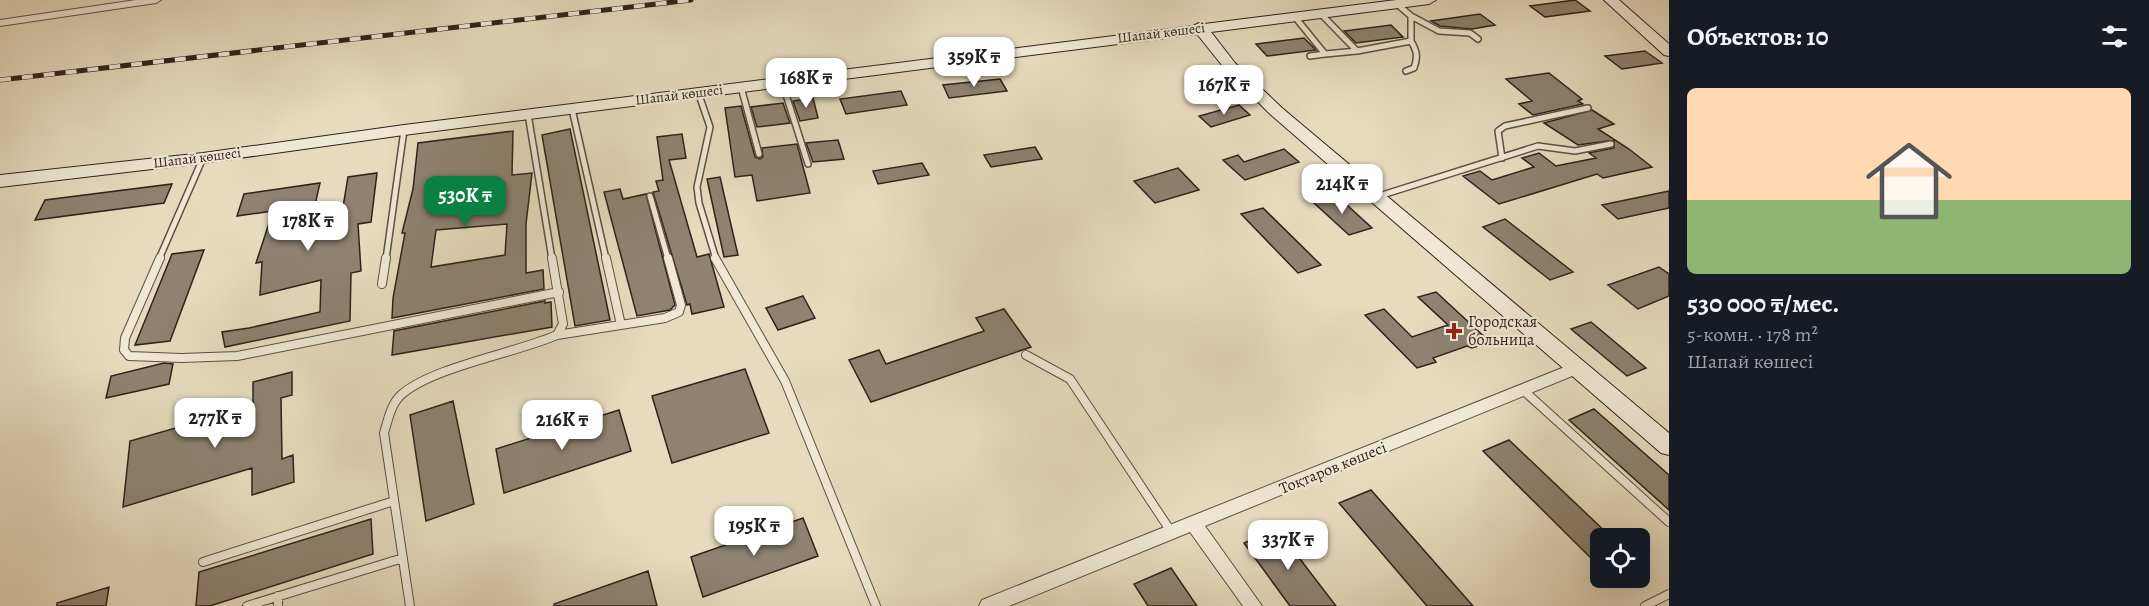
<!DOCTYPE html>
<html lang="ru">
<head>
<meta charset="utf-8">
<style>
	:root { --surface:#171b24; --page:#20242c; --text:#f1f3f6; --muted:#9ea1a6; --accent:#0b8043 }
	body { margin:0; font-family:Alegreya,serif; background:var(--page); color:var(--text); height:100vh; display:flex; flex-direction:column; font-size:22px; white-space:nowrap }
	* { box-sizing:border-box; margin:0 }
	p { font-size:20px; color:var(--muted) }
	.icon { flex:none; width:33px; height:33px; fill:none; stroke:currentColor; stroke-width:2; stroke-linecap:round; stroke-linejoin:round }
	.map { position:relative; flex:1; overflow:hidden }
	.details { display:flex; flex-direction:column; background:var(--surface); width:480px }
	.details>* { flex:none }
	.buttons { position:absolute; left:1590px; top:528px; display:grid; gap:12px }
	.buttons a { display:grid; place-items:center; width:60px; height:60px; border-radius:9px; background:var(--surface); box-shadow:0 6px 24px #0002; font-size:30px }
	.price { position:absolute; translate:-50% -51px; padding:0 14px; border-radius:12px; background:#fff; color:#222; font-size:20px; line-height:39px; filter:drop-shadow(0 2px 3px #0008) }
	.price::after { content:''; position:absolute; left:50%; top:36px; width:18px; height:14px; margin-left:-9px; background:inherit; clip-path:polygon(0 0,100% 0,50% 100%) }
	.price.on { background:var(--accent); color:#fff }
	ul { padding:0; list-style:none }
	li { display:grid; align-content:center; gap:12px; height:318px; padding:0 18px }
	li span { display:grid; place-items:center; height:186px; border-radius:9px; color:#555 }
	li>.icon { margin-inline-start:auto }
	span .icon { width:108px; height:108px; fill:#fffc; stroke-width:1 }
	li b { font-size:26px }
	h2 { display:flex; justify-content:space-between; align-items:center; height:72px; padding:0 18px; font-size:26px }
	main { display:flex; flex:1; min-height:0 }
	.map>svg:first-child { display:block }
	.building { fill:#8e8271; stroke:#2e221d; stroke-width:1.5; fill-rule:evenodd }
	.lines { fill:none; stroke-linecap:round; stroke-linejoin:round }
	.lane-far1-casing { stroke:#5c5045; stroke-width:8 }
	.lane-casing { stroke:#5c5045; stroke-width:10 }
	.street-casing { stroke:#5c5045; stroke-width:2 }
	.secondary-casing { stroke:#2e221d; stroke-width:2 }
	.lane-far1 { stroke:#efe8d5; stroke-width:5 }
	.lane { stroke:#efe8d5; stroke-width:8 }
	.street { fill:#efe8d5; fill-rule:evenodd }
	.secondary { fill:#efe8d5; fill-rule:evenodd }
	.rail-casing { stroke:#2e221d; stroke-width:5 }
	.rail { stroke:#efe8d5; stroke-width:4; stroke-dasharray:11; stroke-linecap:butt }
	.poi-dot { fill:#8f2418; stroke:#efe8d5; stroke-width:2 }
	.labels { text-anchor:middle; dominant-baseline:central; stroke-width:4.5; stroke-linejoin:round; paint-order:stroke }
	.far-street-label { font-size:14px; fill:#2e221d; stroke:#efe8d5 }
	.poi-label { font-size:16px; fill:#2e221d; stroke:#efe8d5; text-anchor:start }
	.street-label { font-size:16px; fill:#2e221d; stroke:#efe8d5 }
</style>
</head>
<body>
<main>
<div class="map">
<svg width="1669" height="606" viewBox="0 0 1669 606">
	<rect width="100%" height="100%" fill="#e6dbbe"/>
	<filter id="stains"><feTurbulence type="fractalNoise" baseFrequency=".00333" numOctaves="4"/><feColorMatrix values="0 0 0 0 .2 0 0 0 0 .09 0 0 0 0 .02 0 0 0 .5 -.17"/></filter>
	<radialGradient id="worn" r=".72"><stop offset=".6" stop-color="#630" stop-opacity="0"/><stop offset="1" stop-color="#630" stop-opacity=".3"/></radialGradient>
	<path class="building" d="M1575 0 1590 11 1545 17 1530 6Z
		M1480 14 1495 25 1472 29 1440 26 1431 21Z
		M1391 25 1403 37 1356 43 1344 31Z
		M1304 38 1316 50 1267 56 1256 44Z
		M1645 51 1662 63 1622 69 1605 56Z
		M1549 73 1582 99 1578 101 1583 104 1533 115 1519 104 1532 101 1506 79Z
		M1000 79 1007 91 949 98 943 85Z
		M901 91 907 105 846 114 840 99Z
		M813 98 818 118 800 121 793 101Z
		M783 103 790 123 757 127 751 107Z
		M1239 105 1250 115 1211 127 1199 116Z
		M741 106 755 157 760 159 763 157 762 148 797 144 810 193 757 201 752 175 735 177 725 108Z
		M1592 110 1614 124 1598 129 1629 149 1652 167 1603 178 1597 174 1499 204 1463 176 1480 171 1492 180 1534 167 1522 158 1539 153 1556 166 1596 158 1589 153 1614 148V140L1578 145 1544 123Z
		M570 129 610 320 575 326 542 135Z
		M513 131 512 175 532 173 526 224V273L543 270 544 289 392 318 393 298 405 233H402L413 189 418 143ZM507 224 505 255 431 267 436 230Z
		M682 134 686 158 669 160 697 257 709 254 724 307 692 314 690 304 687 305 653 192 659 191 656 181 663 180 657 137Z
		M838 140 844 159 813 162 806 143Z
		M1035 147 1042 159 991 167 984 155Z
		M1284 149 1299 162 1245 180 1223 160 1238 155 1244 162Z
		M922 163 929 175 878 184 873 171Z
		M1178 168 1199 190 1155 203 1134 181Z
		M377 173 371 222 358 224 361 271 351 273 350 321 225 347 222 332 249 328 320 312 321 280 260 295 262 262 256 263 273 211 237 216 244 194 320 183 312 218 342 213 348 177Z
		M720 177 738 255 724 257 707 179Z
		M172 184 164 203 35 220 45 200Z
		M620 189 623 199 646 194 675 305 670 310 637 316 604 192Z
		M1669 191V208L1618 219 1602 205Z
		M1336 195 1372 228 1349 235 1313 202Z
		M1263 208 1321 265 1298 273 1241 214Z
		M1505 219 1573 272 1550 280 1483 227Z
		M204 250 170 341 135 345 172 254Z
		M1659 267 1669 274V296L1638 309 1608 285Z
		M1436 292 1490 342 1472 348 1467 346 1433 358 1436 362 1417 368 1365 315 1384 309 1412 337 1448 325 1418 297Z
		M803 296 815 318 778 330 766 308Z
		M545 301V303L551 302 552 327 392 355 394 331Z
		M1004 309 1031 347 871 402 849 360 879 350 886 364 984 331 976 318Z
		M1591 322 1646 368 1627 376 1571 329Z
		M164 363 173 364 169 384 106 398 111 376Z
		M745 369 769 433 672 463 652 396Z
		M292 372V395L281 398 282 459 293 455 294 482 252 495V468L123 507 130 441 253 406V382Z
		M453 401 474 504 426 521 410 415Z
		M1594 409 1669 475V510L1569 420Z
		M619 410 631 451 504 493 496 449Z
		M1509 440 1612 538H1600V567L1483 451Z
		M1371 490 1473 606H1427L1339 503Z
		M803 518 818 556 703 597 691 557Z
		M371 519 373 554 210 606H196L199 572Z
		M1277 529 1336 606H1290L1244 543Z
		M1171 568 1197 606H1148L1134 584Z
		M648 571 657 606H554V604Z
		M109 587 106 606H57V603Z"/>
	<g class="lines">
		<defs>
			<path id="lane-far1" d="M1321 14 1357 51 1411 41V16L1397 4
				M1411 16 1439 31 1470 33 1478 39
				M1295 17 1325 54 1357 51
				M1310 56 1325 54
				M1406 71 1414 68C1418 57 1417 51 1411 41
				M782 82 808 164
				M741 87 759 154
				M698 92 710 127 697 187 699 203 716 259
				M572 109 606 259
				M528 114 552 259
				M1502 158 1498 131 1505 126 1588 108
				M650 196 668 259
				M1379 196 1538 146 1575 151 1611 144
				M159 259 203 158
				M386 259 404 130"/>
			<path id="lane" d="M160 258 125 338 124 350 129 356 182 358 237 356 559 292
				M606 258 621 325
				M715 258 785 381 876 606
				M382 284 386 258
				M557 335 665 318 679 312 681 305 668 258
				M1026 355 1070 379 1172 533
				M1523 390 1669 522
				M203 562 394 501
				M278 596V606
				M247 606 403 558
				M410 606 384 433C388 420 391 404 401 395 432 367 516 353 557 335L563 324 552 258
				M1645 606 1669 594"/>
			<path id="street" d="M136 0H161L156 3 0 26V20Z
				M1577 362 1582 364 1584 368 1582 372 1205 526 1262 606H1243L1190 532 1009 606H979L982 600Z"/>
			<path id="secondary" d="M1396 0H1436L1429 4 1211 32 1235 63 1282 108 1669 433V455L1661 453 1270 114 1225 69 1197 34 404 135 203 163 0 187V175L203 153 404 125 1193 26 1199 23 1204 24Z
				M1604 0H1619L1669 44V56L1664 55Z"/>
		</defs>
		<use href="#lane-far1" class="lane-far1-casing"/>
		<use href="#lane" class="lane-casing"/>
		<use href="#street" class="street-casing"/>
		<use href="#secondary" class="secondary-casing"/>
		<use href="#lane-far1" class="lane-far1"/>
		<use href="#lane" class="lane"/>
		<use href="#street" class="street"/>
		<use href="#secondary" class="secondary"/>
		<defs>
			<path id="rail" d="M0 80 691 0"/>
		</defs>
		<use href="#rail" class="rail-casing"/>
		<use href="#rail" class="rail"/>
	</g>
	<path class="poi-dot" d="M1451 322h6v6h6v6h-6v6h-6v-6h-6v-6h6z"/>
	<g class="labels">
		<g class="far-street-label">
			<text transform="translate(1161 33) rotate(-7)">Шапай көшесі</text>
			<text transform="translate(679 95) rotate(-7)">Шапай көшесі</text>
			<text transform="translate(197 158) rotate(-7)">Шапай көшесі</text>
		</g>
		<g class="poi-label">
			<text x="1468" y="322">Городская<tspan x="1468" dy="18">больница</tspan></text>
		</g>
		<g class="street-label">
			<text transform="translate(1333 468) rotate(-22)">Тоқтаров көшесі</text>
		</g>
	</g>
	<rect width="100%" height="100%" filter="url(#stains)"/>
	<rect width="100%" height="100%" fill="url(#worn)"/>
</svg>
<div class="buttons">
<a><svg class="icon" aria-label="locate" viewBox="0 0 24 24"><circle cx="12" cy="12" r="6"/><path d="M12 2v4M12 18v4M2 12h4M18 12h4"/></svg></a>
</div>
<b class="price" style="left:974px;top:88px">359K ₸</b>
<b class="price" style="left:806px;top:109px">168K ₸</b>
<b class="price" style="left:1224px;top:116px">167K ₸</b>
<b class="price" style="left:1342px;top:215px">214K ₸</b>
<b class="price on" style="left:465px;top:227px">530K ₸</b>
<b class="price" style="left:308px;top:252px">178K ₸</b>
<b class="price" style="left:215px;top:449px">277K ₸</b>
<b class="price" style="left:562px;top:451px">216K ₸</b>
<b class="price" style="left:754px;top:557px">195K ₸</b>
<b class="price" style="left:1288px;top:571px">337K ₸</b>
</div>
<section class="details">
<h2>Объектов: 10<svg class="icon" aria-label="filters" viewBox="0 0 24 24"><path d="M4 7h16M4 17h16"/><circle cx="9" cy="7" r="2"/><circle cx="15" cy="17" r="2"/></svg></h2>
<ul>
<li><span style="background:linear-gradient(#ffd9b3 60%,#8fb573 0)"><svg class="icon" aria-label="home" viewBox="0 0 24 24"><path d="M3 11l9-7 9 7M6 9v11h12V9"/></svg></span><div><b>530 000 ₸/мес.</b><p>5-комн. · 178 m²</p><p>Шапай көшесі</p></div></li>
</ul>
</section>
</main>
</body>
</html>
